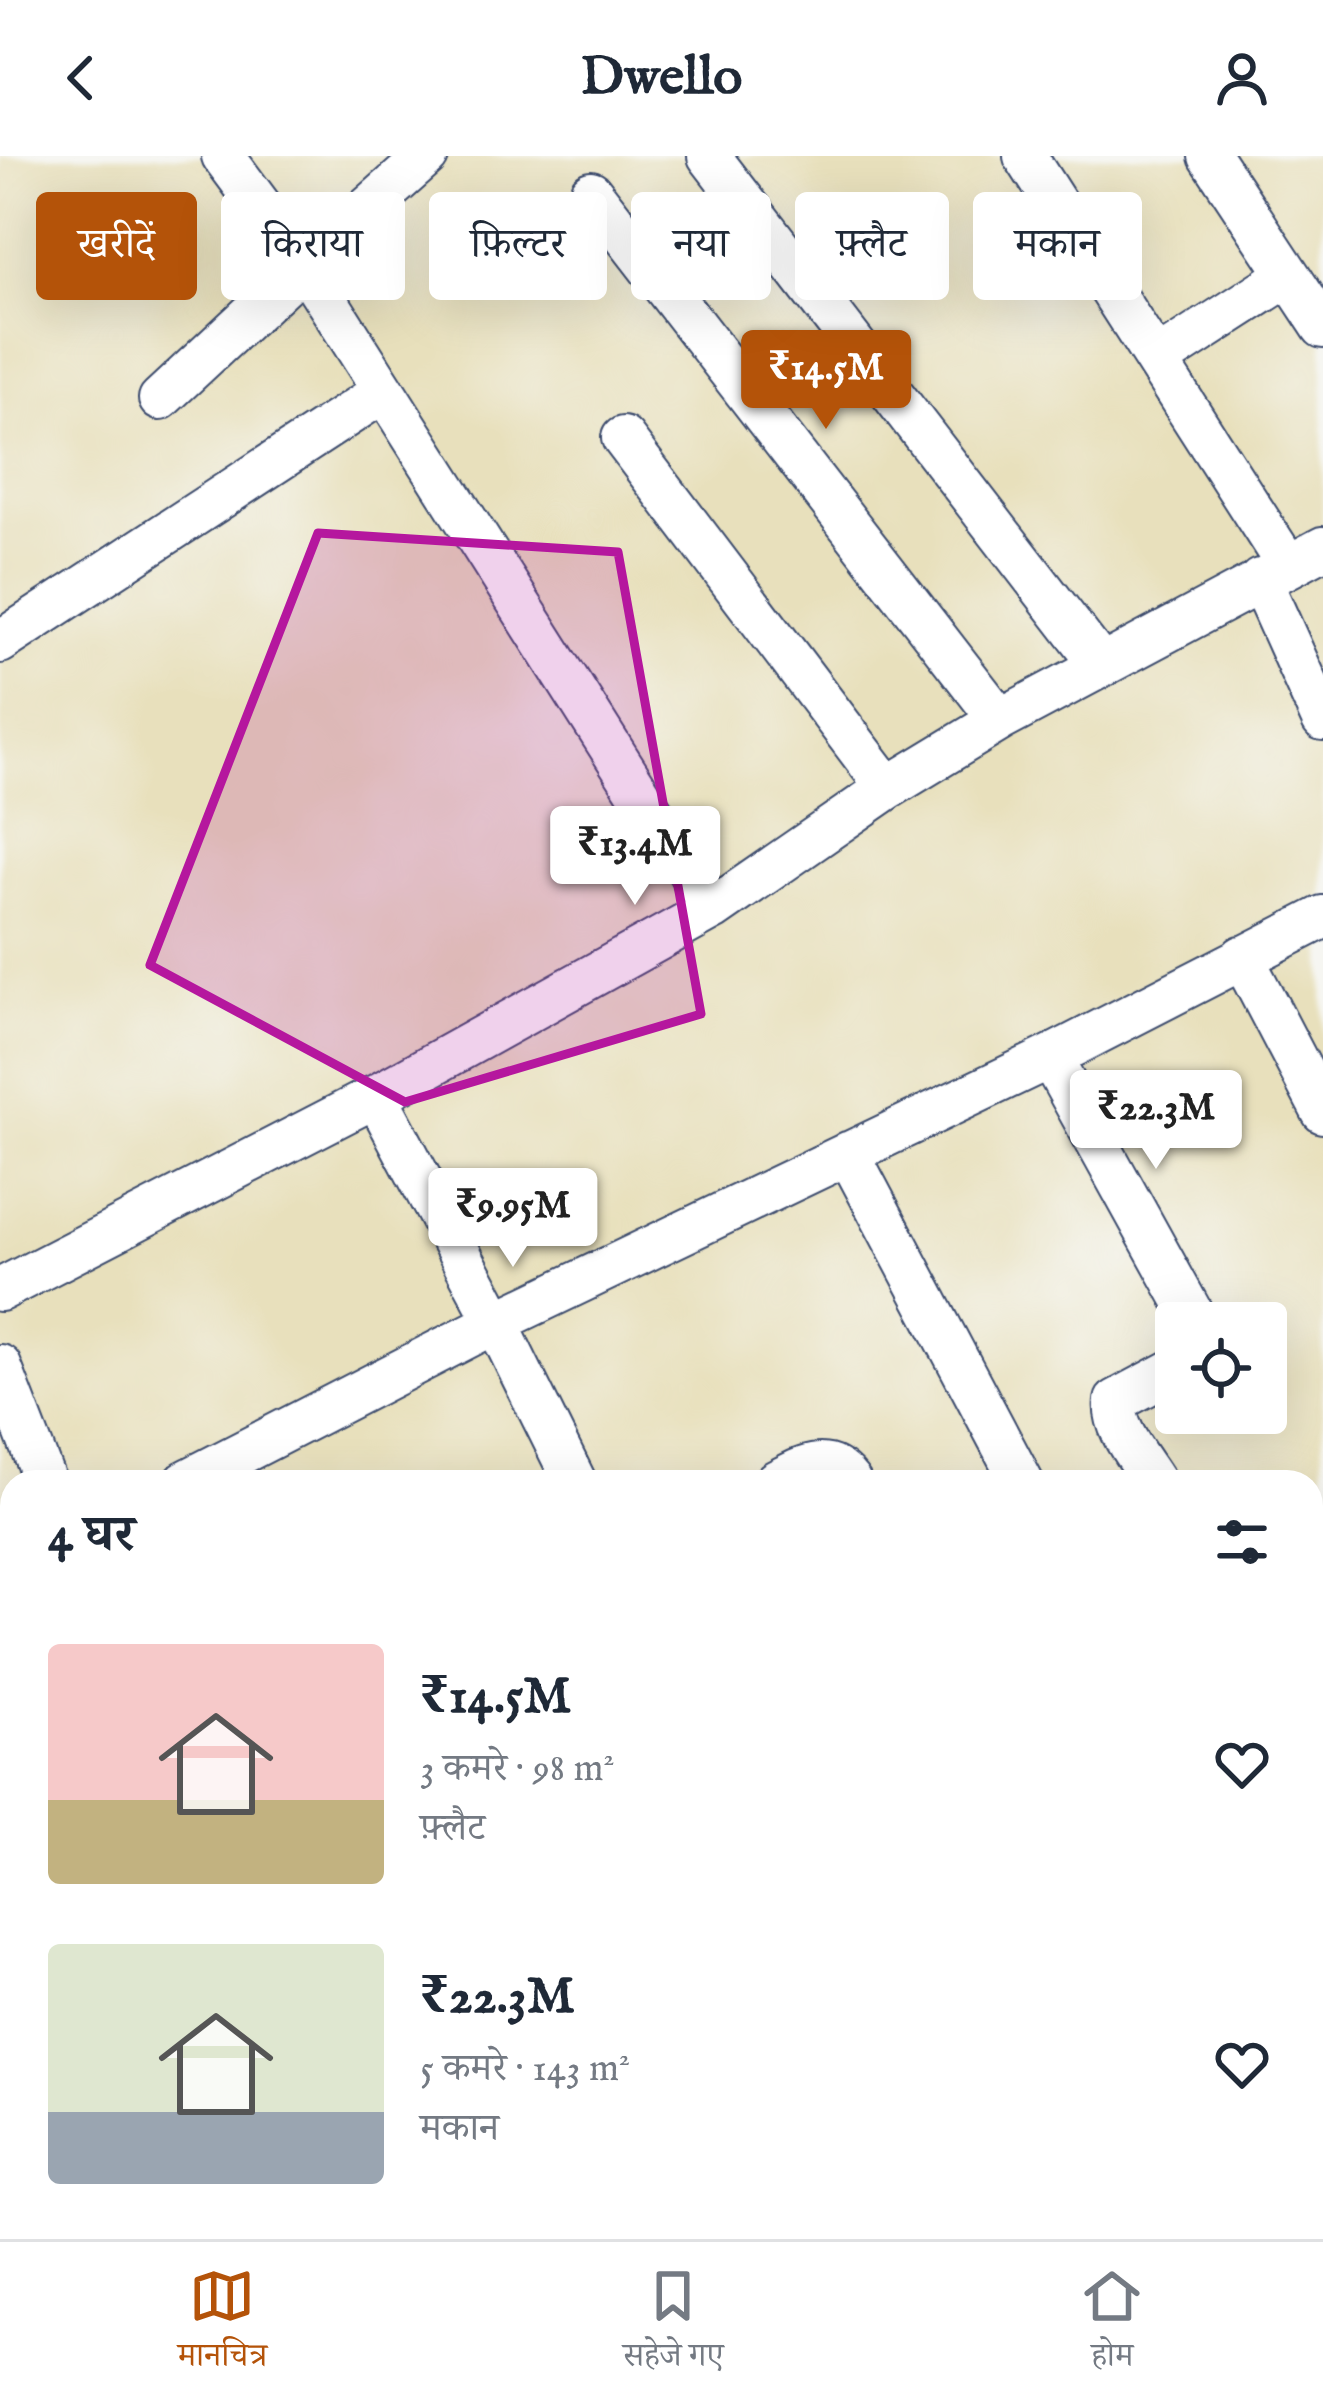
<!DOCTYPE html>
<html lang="hi">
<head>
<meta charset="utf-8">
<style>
	:root { --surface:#fff; --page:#f2f2f3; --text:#1f2937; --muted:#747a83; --line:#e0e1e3; --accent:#b45309 }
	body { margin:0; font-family:"IM FELL English","Noto Serif Devanagari",serif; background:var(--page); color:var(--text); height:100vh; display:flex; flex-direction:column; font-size:45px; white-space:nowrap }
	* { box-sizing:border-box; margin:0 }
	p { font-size:39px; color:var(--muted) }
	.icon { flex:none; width:66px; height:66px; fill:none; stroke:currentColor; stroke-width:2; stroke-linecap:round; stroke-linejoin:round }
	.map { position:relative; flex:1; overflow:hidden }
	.side { position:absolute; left:0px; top:1314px; width:1323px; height:771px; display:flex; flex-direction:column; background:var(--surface); border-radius:36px 36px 0 0; box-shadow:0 12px 48px #0002 }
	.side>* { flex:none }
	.hud { position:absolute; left:36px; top:36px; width:1251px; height:108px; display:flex; gap:24px }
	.controls { position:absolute; left:1155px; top:1146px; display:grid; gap:24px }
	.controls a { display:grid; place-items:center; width:132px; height:132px; border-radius:12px; background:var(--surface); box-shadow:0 12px 48px #0002; font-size:60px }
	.price { position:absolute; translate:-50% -102px; padding:0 27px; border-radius:12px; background:#fff; color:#222; font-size:39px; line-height:78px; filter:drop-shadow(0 3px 6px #0008) }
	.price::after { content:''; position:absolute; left:50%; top:72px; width:36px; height:27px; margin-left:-18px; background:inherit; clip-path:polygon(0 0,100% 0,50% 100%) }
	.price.on { background:var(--accent); color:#fff }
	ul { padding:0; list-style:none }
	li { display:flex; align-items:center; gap:36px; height:300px; padding:0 48px }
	li span { display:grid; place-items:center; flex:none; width:336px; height:240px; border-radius:12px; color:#555 }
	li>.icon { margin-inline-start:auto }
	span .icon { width:144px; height:144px; fill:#fffc; stroke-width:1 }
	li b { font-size:51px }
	h2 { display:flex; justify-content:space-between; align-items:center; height:144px; padding:0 48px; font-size:51px }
	.chip { padding:0 42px; border-radius:12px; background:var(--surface); box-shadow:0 12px 48px #0002; font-size:42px; line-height:108px }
	.chip.on { background:var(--accent); color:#fff }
	header { display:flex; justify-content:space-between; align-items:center; height:156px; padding:0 48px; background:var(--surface); font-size:54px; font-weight:700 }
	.tabs { display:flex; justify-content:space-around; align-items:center; height:168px; border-top:3px solid var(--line); background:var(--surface); font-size:33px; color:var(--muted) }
	.tabs a { display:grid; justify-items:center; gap:6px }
	.tabs .on { color:var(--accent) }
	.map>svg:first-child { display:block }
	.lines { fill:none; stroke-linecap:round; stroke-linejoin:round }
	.minor-casing { stroke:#3a4a6c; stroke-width:46 }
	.minor { stroke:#fff; stroke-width:42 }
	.marked { fill:#b5179e; fill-opacity:0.2; stroke:#b5179e; stroke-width:9; stroke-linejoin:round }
</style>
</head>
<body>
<header><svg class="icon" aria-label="back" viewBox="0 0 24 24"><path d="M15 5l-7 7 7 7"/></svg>Dwello<svg class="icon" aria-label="person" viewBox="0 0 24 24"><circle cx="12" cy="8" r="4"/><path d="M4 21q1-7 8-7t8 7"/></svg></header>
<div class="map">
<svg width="1323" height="2083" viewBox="0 0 1323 2083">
	<rect width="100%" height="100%" fill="#f6f6f2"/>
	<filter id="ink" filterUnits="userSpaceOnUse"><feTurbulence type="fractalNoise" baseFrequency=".00833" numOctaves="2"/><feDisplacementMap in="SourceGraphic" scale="24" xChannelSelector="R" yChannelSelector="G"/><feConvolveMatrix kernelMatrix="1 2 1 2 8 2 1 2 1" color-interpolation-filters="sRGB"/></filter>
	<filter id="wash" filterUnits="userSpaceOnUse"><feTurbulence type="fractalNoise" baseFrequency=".004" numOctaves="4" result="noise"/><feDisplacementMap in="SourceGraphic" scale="48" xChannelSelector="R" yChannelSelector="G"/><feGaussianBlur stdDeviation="2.7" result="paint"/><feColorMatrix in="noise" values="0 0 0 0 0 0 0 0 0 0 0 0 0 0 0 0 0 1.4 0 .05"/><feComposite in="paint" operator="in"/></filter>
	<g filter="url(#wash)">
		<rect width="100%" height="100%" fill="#e8e0bc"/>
	</g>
	<g filter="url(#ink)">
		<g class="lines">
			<defs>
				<path id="minor" d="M223 0 304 109 713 753
					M709 0 1101 509
					M1025 0 1288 410
					M1210 0 1323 171
					M591 36 1000 564
					M1157 204 1287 120
					M160 243 304 109 427 0
					M623 282 888 632
					M1260 424 1323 564
					M0 486 384 235
					M1242 801 1323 956
					M1050 901 1197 1167
					M376 940 496 1166 575 1326
					M848 997 1022 1326
					M0 1134 376 940 713 753 888 632 1000 564 1323 392
					M0 1210 45 1326
					M185 1326 496 1166 1050 901 1323 761
					M775 1326C803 1312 826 1296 850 1326
					M1154 1326C1140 1303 1112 1272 1116 1245L1176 1213
					M0 1581 12 1573
					M1311 1586 1323 1606
					M1311 1669 1323 1662
					M1311 1997 1323 1990
					M393 2073 398 2083
					M68 2083 89 2073
					M617 2083 632 2073
					M1168 2083 1185 2073"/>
			</defs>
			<use href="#minor" class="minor-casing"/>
			<use href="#minor" class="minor"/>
		</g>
	</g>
	<path class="marked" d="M318 377 618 396 701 858 405 946 150 809Z"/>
</svg>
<div class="controls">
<a><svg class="icon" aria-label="locate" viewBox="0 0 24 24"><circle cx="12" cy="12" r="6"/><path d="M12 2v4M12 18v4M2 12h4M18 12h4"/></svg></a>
</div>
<b class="price on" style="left:826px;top:276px">₹14.5M</b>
<b class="price" style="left:635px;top:752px">₹13.4M</b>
<b class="price" style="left:1156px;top:1016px">₹22.3M</b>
<b class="price" style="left:513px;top:1114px">₹9.95M</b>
<div class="hud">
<a class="chip on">खरीदें</a>
<a class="chip">किराया</a>
<a class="chip">फ़िल्टर</a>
<a class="chip">नया</a>
<a class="chip">फ़्लैट</a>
<a class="chip">मकान</a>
</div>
<section class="side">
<h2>4 घर<svg class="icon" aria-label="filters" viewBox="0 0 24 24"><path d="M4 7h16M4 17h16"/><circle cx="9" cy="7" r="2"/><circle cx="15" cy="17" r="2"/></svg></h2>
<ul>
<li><span style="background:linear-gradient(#f6c9c9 65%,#c2b280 0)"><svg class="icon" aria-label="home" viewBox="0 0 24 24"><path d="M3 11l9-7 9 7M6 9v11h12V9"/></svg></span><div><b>₹14.5M</b><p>3 कमरे · 98 m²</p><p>फ़्लैट</p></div><svg class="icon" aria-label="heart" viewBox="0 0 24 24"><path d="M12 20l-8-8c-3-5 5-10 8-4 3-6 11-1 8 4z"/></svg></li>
<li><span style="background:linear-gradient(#dfe7d0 70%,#9aa5b1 0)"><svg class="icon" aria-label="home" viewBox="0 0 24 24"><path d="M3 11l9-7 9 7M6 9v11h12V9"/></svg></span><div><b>₹22.3M</b><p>5 कमरे · 143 m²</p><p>मकान</p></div><svg class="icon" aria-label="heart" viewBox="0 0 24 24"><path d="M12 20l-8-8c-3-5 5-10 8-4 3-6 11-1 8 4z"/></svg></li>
</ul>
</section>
</div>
<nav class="tabs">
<a class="on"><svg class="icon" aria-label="map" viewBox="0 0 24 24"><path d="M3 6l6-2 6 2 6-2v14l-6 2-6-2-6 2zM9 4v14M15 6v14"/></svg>मानचित्र</a>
<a><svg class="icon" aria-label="saved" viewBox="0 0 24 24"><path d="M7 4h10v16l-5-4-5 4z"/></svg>सहेजे गए</a>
<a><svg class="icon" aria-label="home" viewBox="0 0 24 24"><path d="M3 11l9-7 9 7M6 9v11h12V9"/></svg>होम</a>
</nav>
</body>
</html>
